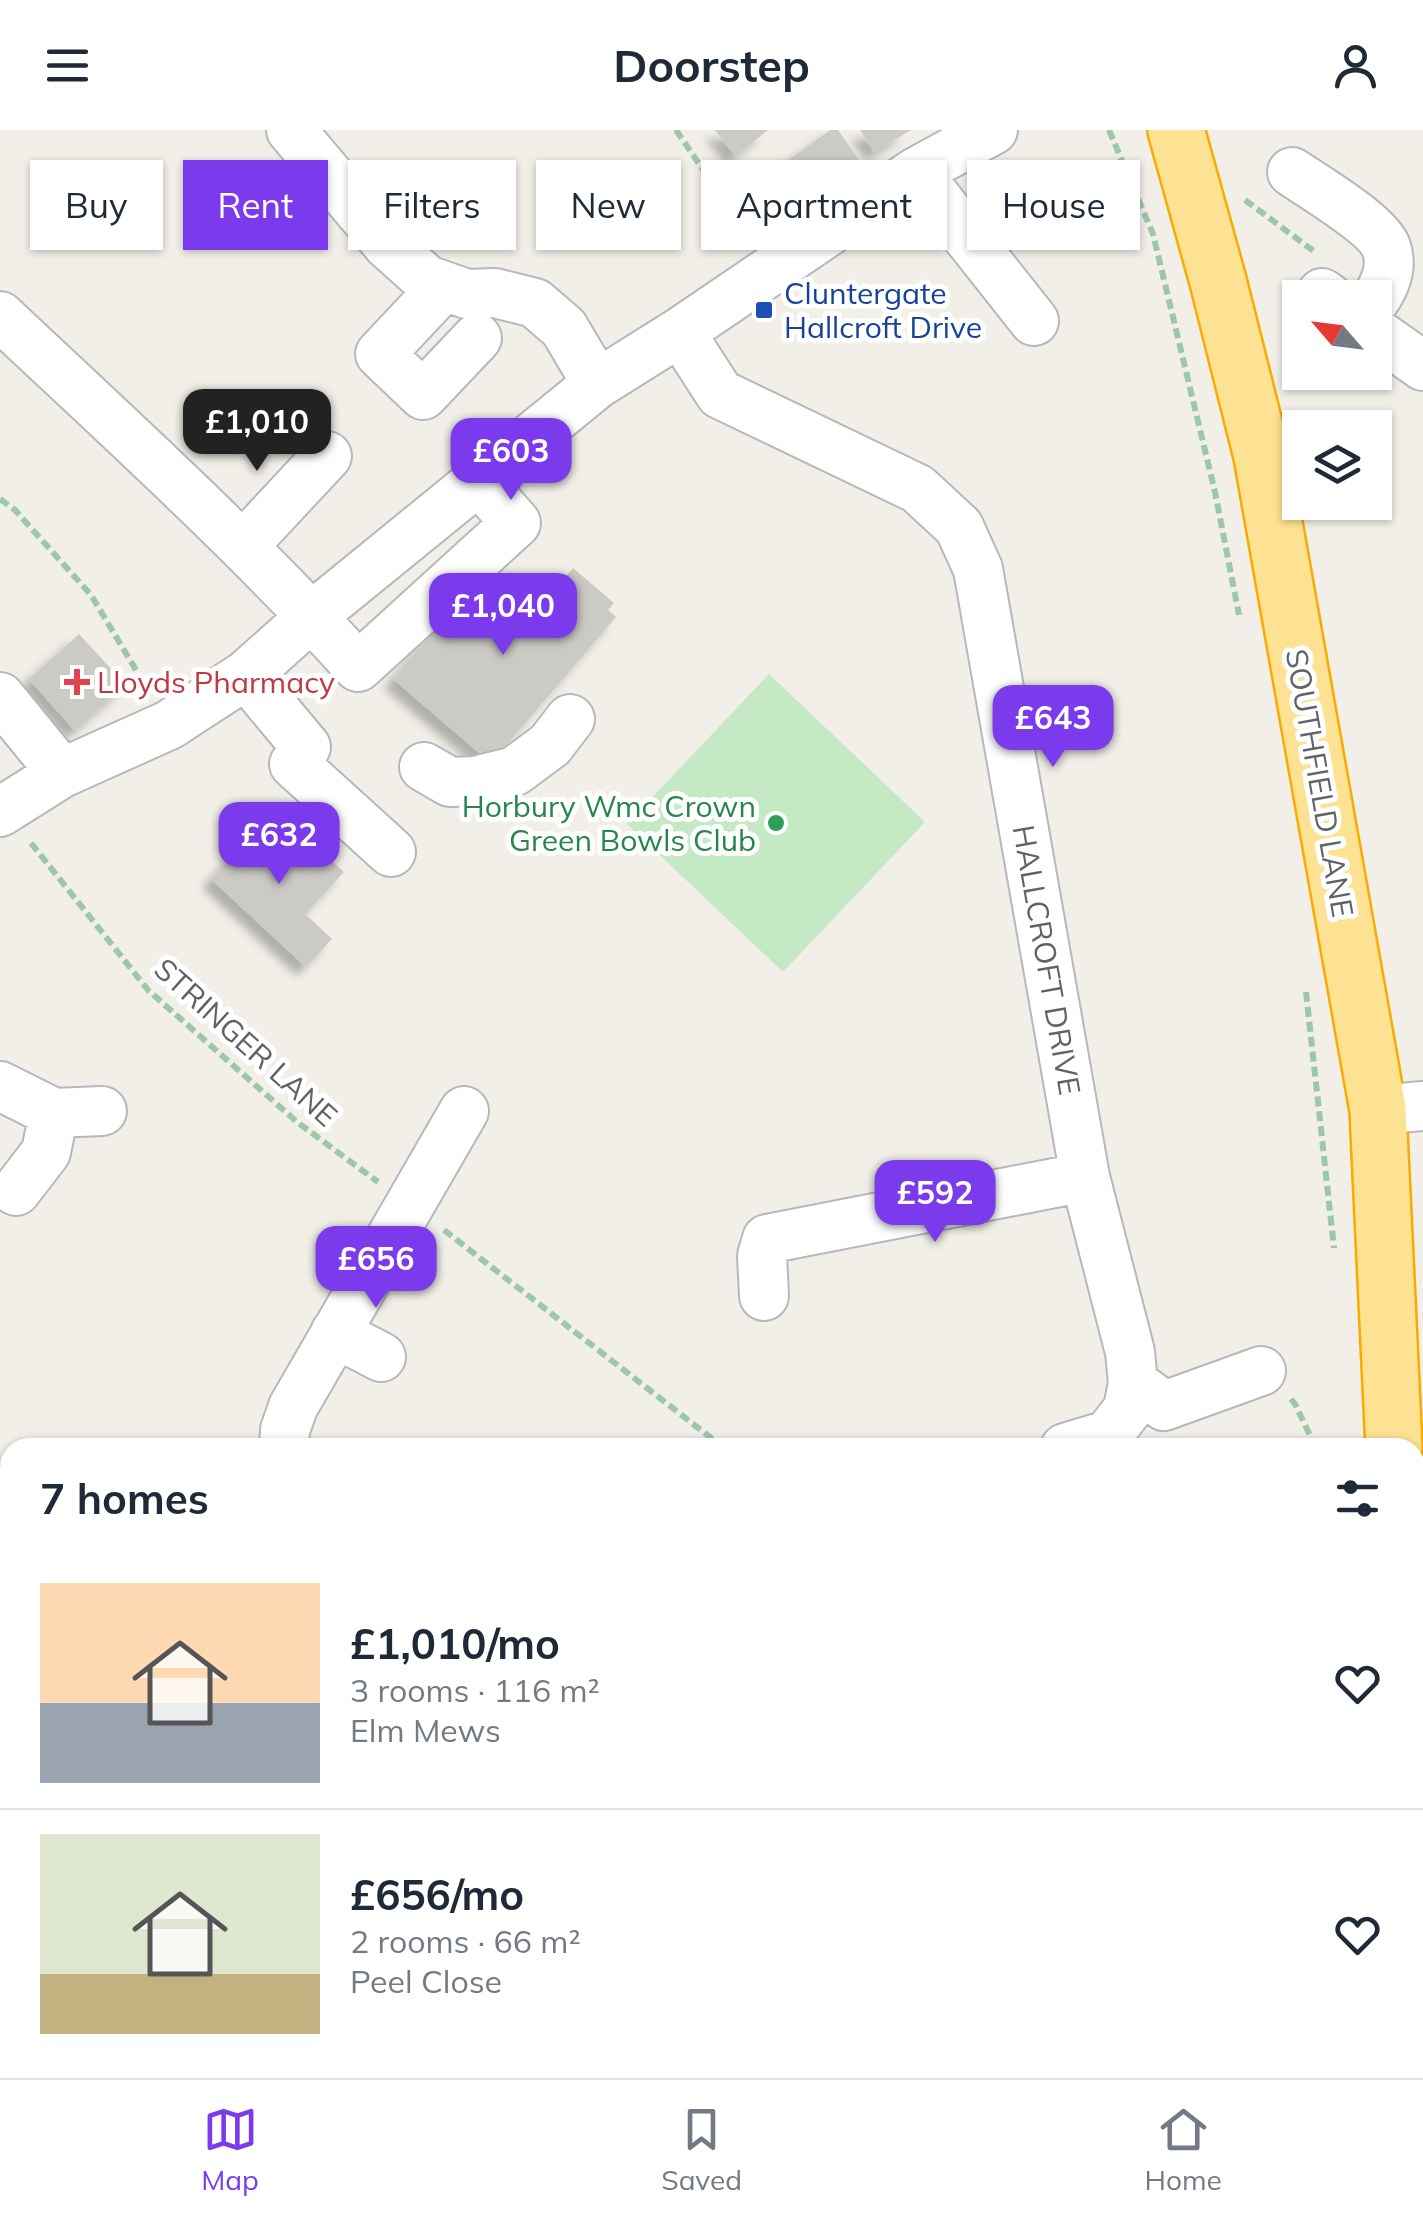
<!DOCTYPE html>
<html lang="en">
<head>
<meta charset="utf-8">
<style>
	:root { --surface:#fff; --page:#f2f2f3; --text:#1f2937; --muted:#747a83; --line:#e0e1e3; --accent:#7c3aed }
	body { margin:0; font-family:Mulish,sans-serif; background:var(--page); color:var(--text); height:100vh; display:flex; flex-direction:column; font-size:38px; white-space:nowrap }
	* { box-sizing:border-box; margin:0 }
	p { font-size:32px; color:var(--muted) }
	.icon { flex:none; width:55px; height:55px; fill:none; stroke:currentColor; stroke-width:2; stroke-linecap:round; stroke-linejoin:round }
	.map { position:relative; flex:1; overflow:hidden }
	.details { position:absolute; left:0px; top:1308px; width:1425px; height:642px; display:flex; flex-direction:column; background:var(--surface); border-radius:30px 30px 0 0; box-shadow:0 2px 8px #0004 }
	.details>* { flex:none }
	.top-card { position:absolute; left:30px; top:30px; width:1365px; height:90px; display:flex; gap:20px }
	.needle { width:65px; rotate:298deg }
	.tools { position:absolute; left:1282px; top:150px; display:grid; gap:20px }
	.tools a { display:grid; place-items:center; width:110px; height:110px; border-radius:0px; background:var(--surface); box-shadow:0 2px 8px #0004; font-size:50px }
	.price { position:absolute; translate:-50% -85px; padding:0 22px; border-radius:20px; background:var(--accent); color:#fff; font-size:32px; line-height:65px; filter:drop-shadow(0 2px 5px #0008) }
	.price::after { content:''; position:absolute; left:50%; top:60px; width:30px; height:22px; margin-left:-15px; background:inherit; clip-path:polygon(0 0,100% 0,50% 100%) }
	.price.current { background:#222; color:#fff }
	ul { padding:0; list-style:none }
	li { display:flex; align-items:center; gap:30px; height:250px; padding:0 40px }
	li+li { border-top:2px solid var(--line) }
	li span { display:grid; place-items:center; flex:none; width:280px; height:200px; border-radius:0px; color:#555 }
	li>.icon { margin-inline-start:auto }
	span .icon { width:120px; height:120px; fill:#fffc; stroke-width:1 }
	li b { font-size:42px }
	h2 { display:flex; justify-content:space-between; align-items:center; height:120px; padding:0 40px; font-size:42px }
	.chip { padding:0 35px; border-radius:0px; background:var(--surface); box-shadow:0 2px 8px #0004; font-size:35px; line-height:90px }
	.chip.current { background:var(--accent); color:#fff }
	header { display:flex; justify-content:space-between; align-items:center; height:130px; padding:0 40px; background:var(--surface); font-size:45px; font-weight:700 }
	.dock { display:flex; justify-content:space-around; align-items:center; height:140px; border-top:2px solid var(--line); background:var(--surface); font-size:28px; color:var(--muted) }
	.dock a { display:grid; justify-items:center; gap:5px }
	.dock .current { color:var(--accent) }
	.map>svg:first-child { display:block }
	.green { fill:#c5e8c5 }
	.building { fill:#cccac5; filter:url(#shadow) }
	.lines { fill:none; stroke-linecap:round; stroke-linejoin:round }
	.minor-casing { stroke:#b5b8bc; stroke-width:52 }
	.highway-casing { stroke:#f9ab00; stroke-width:60 }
	.path { stroke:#9cc7a9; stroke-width:6; stroke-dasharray:10 5; stroke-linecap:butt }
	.minor { stroke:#fff; stroke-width:48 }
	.highway { stroke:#fde293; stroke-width:55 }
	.transit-dot { fill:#1a4fb4; stroke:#fff; stroke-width:4 }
	.health-dot { fill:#e0444e; stroke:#fff; stroke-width:4 }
	.leisure-dot { fill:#2e9e5b; stroke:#fff; stroke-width:4 }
	.labels { text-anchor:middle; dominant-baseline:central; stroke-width:10; stroke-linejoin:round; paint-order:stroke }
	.transit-label { font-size:30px; fill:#164399; stroke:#fff; text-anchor:start }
	.health-label { font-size:30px; fill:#be3a42; stroke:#fff; text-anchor:start }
	.street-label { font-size:30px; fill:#5f6368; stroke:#fff }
	.leisure-label { font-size:30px; fill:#27864d; stroke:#fff; text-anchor:end }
</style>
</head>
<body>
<header><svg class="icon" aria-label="menu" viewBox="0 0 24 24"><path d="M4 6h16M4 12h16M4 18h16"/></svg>Doorstep<svg class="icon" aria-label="person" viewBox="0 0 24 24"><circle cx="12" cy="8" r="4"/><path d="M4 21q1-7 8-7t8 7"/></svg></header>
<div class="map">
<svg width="1423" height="1948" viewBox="0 0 1423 1948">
	<defs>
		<filter id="shadow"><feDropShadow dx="-9" dy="9" stdDeviation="5" flood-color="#0004"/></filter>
	</defs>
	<rect width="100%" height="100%" fill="#f1efe8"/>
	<path class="green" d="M769 544 925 692 783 842 627 694Z"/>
	<path class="building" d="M715 0H768L735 26Z
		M830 0H838L860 31 765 101 735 63 763 42 766 46Z
		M860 0H911L874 22Z
		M573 438 614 473 608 480 616 487 491 633 393 549 483 443 532 485Z
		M79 504 126 555 75 601 29 549Z
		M261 683 316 733 324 724 344 742 305 784 332 809 306 837 211 749 236 722 243 728 249 721 236 709Z"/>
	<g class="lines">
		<defs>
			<path id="minor" d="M291 0 388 115 427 150 467 164 495 163 535 173 564 198 597 254
				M916 42 1034 191
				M1292 42C1314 57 1377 94 1386 117 1393 136 1386 154 1375 170
				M444 156 380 224 423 265 477 208
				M1322 163 1329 168
				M0 186C121 300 246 413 358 537L516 393 478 350
				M680 202 720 264 918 359 959 397 978 439 1085 1047 1130 1222 1133 1253 1128 1279 1108 1305 1065 1318
				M1375 202 1423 236
				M243 416 327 326
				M246 545 306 617 294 634 391 722
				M0 567 62 643
				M424 637 450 652 475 651 515 641 550 615 570 589
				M0 682 62 643 169 595 246 545 312 486 597 254 680 202 916 42 993 0
				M0 956 54 983 46 1022 16 1061
				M1378 980 1423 976
				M54 983 102 981
				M764 1166 762 1126 767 1109 1085 1047
				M335 1203 381 1227
				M1133 1253 1164 1276 1261 1241
				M284 1318 285 1300 293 1277 464 981
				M0 1708 10 1696
				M435 1940 456 1948
				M1205 1940 1210 1944 1209 1948
				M748 1948 761 1940
				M1097 1948 1100 1940"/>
			<path id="highway" d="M1176 0 1218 151 1262 326 1378 980 1394 1318
				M1337 1948 1339 1940"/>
		</defs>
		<use href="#minor" class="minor-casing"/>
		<use href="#highway" class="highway-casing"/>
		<path class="path" d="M676 0 706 44 717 86 737 113
			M1109 0 1153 104 1215 362 1239 485
			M1245 70 1315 122
			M0 369 15 380 91 465 148 560
			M31 713 148 860 297 992 378 1052
			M1306 862 1334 1118
			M444 1100 724 1318
			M1291 1269 1295 1274 1316 1318
			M0 1335 10 1341
			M1415 1377 1423 1375"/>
		<use href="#minor" class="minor"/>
		<use href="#highway" class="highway"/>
	</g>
	<rect class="transit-dot" x="754" y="170" width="20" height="20" rx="5"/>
	<path class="health-dot" d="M72 537h10v10h10v10h-10v10h-10v-10h-10v-10h10z"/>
	<circle class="leisure-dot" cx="776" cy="693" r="10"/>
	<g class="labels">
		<g class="transit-label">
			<text x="784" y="163">Cluntergate<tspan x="784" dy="34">Hallcroft Drive</tspan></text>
		</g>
		<g class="health-label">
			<text x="97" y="552">Lloyds Pharmacy</text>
		</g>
		<g class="street-label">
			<text transform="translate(1320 653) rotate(80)">SOUTHFIELD LANE</text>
			<text transform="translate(1047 830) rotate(80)">HALLCROFT DRIVE</text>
			<text transform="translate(246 912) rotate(42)">STRINGER LANE</text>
		</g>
		<g class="leisure-label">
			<text x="756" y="676">Horbury Wmc Crown<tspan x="756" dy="34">Green Bowls Club</tspan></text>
		</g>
	</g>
</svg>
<div class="tools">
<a><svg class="needle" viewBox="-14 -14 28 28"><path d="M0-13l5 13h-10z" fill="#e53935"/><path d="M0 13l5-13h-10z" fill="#747a83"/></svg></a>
<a><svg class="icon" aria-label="layers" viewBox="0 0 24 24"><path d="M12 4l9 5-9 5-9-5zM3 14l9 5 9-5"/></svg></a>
</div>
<b class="price current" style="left:257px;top:344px">£1,010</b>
<b class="price" style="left:511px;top:373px">£603</b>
<b class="price" style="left:503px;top:528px">£1,040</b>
<b class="price" style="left:1053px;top:640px">£643</b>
<b class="price" style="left:279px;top:757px">£632</b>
<b class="price" style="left:935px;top:1115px">£592</b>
<b class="price" style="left:376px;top:1181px">£656</b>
<div class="top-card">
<a class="chip">Buy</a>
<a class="chip current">Rent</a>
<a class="chip">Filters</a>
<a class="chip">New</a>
<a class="chip">Apartment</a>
<a class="chip">House</a>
</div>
<section class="details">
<h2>7 homes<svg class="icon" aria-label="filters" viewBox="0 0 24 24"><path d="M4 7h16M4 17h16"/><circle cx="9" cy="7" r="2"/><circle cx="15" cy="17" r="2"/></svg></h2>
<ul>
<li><span style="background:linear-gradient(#ffd9b3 60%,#9aa5b1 0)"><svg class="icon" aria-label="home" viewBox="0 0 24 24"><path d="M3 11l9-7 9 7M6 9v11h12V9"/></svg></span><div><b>£1,010/mo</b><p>3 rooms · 116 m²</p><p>Elm Mews</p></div><svg class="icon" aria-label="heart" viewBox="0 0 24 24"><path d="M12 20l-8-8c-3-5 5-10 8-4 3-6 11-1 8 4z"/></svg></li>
<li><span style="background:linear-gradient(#dfe7d0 70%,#c2b280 0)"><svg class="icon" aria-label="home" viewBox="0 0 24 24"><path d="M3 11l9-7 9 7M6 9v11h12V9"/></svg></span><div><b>£656/mo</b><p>2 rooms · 66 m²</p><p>Peel Close</p></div><svg class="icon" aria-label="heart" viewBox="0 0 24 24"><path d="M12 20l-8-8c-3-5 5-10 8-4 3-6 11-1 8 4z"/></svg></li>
</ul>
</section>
</div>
<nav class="dock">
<a class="current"><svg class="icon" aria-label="map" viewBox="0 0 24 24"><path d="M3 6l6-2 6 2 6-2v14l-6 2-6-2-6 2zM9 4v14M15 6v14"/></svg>Map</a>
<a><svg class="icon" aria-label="saved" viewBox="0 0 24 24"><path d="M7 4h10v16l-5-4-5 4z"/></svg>Saved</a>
<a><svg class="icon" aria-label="home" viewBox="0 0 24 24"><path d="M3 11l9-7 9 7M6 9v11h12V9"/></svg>Home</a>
</nav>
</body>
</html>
